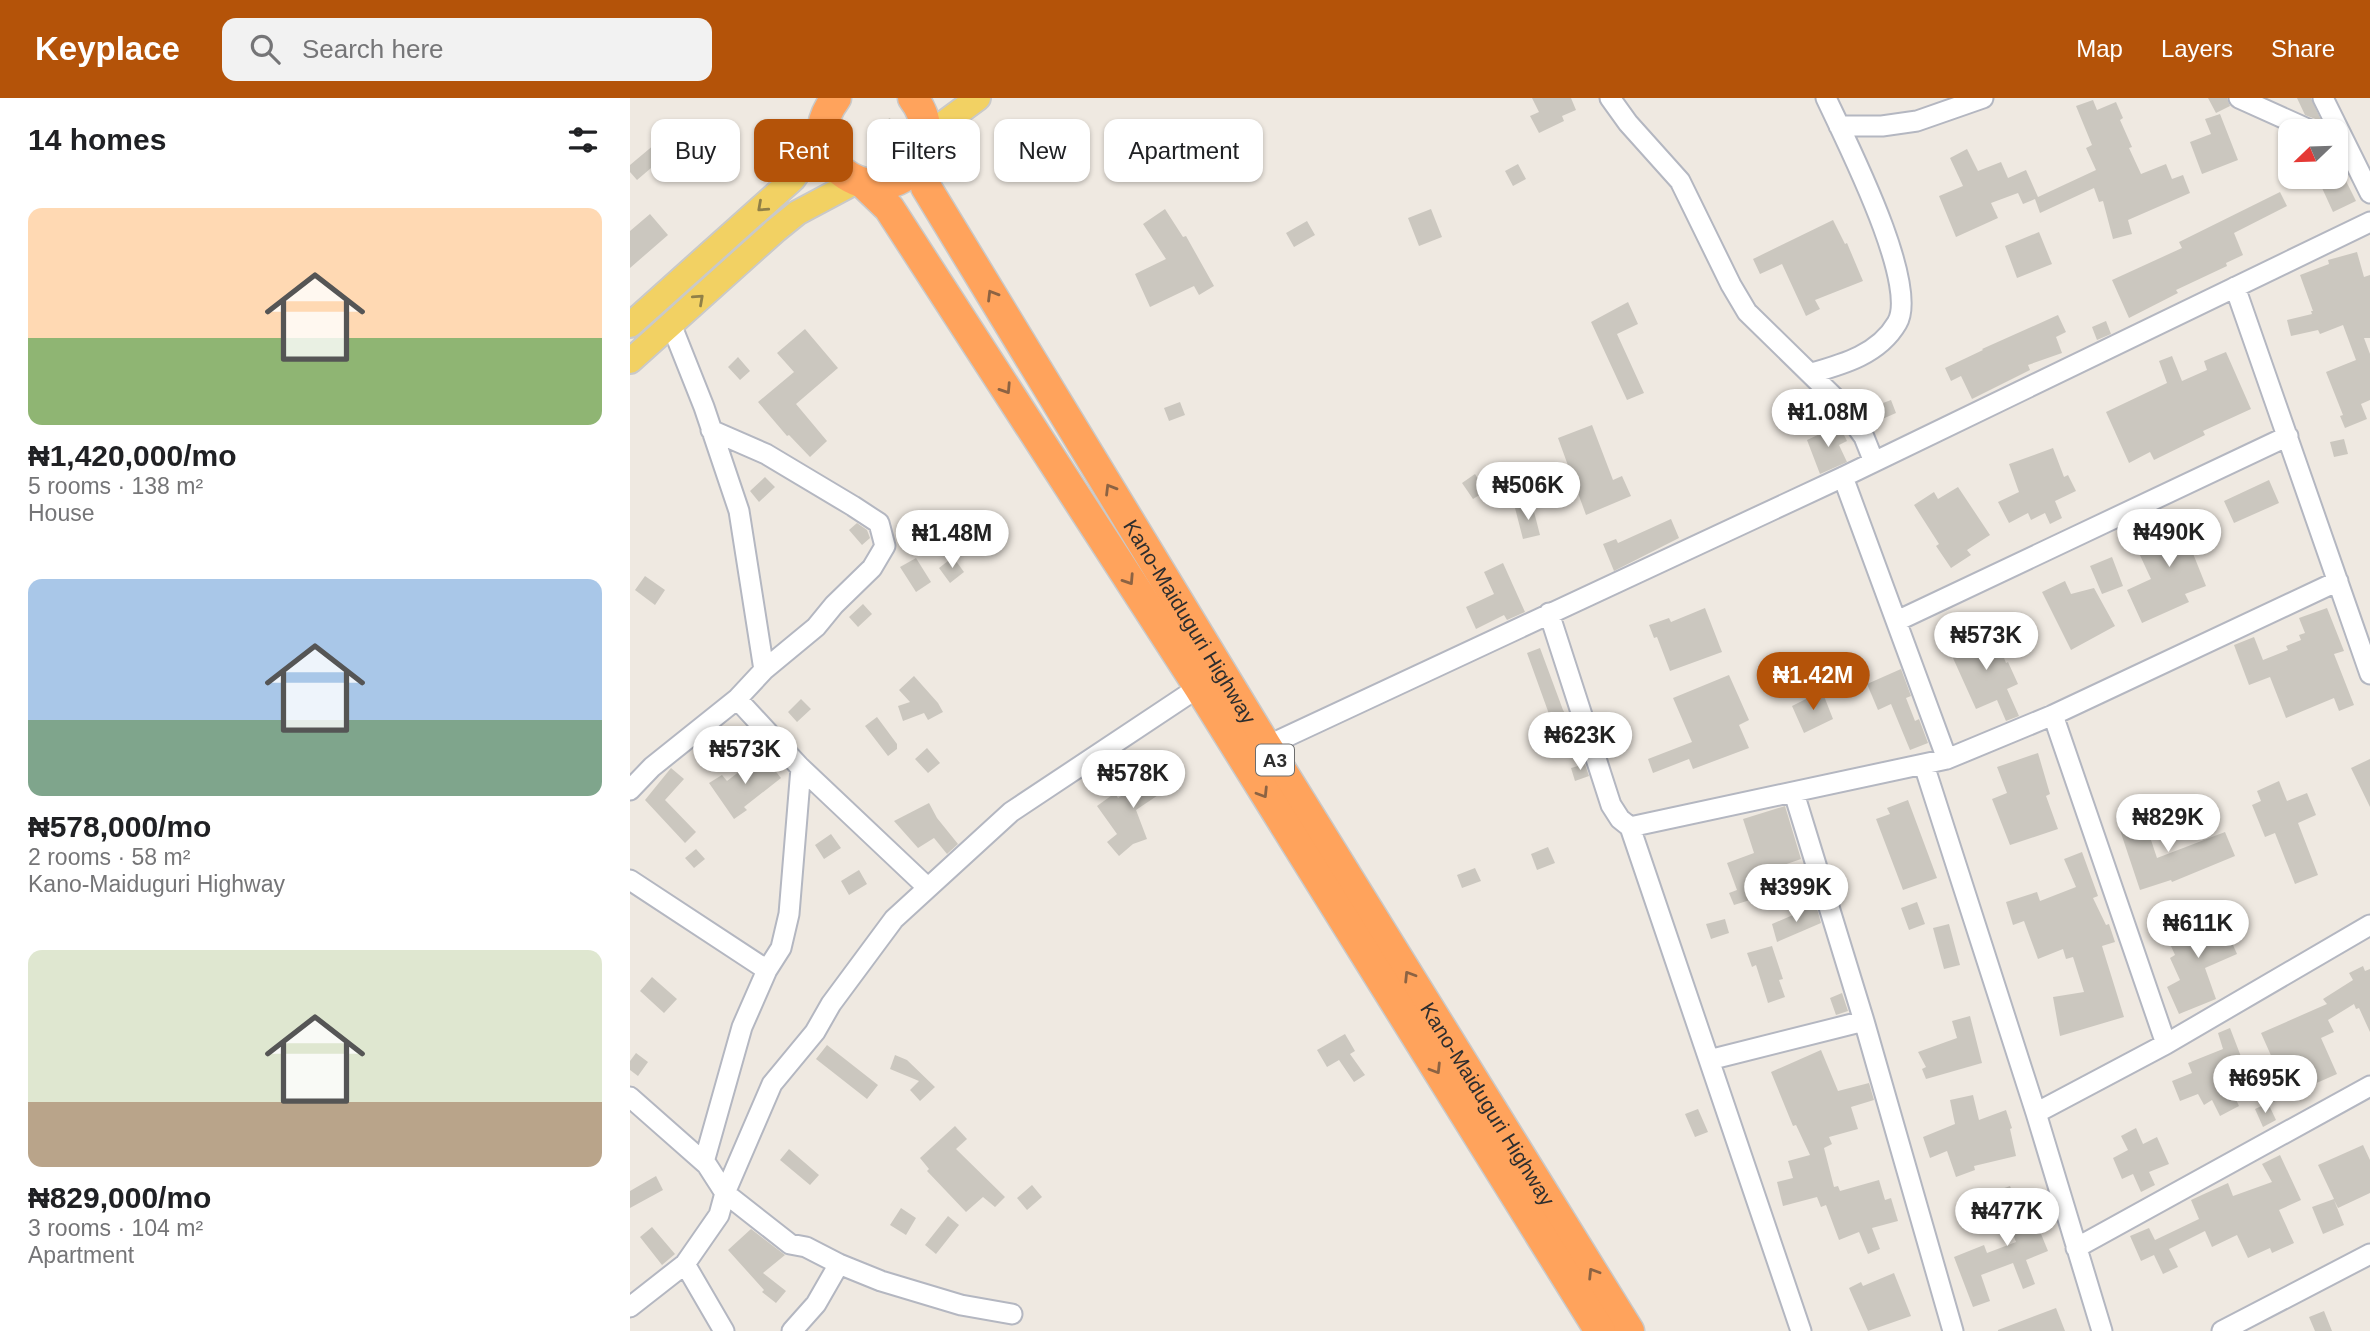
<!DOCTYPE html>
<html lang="en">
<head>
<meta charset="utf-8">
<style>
	:root { --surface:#fff; --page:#f2f2f2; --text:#202124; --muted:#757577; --accent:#b45309 }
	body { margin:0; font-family:Arial,sans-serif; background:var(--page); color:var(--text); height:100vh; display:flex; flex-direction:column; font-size:26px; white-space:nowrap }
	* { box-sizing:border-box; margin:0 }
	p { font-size:23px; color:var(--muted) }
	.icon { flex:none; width:38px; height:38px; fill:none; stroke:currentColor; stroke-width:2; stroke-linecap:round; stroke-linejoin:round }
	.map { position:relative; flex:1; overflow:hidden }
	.sheet { display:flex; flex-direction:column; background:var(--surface); width:630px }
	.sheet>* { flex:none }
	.top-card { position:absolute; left:21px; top:21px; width:665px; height:63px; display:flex; gap:14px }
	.needle { width:46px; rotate:247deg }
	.tools { position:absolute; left:1648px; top:21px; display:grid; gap:14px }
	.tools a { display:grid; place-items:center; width:70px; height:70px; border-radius:14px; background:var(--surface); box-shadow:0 2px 5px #0004; font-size:35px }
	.price { position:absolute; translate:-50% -60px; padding:0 16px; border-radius:24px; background:#fff; color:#222; font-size:23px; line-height:46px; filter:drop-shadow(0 2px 4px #0008) }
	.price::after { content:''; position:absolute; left:50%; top:42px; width:21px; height:16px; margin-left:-10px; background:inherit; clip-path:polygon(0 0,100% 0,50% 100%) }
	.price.on { background:var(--accent); color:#fff }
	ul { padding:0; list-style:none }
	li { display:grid; align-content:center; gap:14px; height:371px; padding:0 28px }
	li span { display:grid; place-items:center; height:217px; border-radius:14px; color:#555 }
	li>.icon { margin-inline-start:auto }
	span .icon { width:126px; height:126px; fill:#fffc; stroke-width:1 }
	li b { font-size:30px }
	h2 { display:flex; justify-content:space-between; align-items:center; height:84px; padding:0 28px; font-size:30px }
	.chip { padding:0 24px; border-radius:14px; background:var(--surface); box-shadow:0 2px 5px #0004; font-size:24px; line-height:63px }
	.chip.on { background:var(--accent); color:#fff }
	header { display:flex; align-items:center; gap:42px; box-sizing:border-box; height:98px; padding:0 35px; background:var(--accent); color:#fff }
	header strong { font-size:33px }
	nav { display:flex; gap:38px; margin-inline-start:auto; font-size:24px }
	.search { width:490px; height:63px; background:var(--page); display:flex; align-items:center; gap:18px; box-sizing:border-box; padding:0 24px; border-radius:14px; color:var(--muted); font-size:26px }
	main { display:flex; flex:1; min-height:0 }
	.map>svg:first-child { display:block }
	.building { fill:#cbc7bf }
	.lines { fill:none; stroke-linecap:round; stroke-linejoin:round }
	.minor-casing { stroke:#b4b7c1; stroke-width:23 }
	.major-casing { stroke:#c9c9c9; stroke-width:28 }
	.highway-casing { stroke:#c9c9c9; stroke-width:33 }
	.minor { stroke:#fff; stroke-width:19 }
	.major { stroke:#f2d163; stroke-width:24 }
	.highway { stroke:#ffa35c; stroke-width:30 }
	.oneway { stroke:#908048 }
	.oneway2 { stroke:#8c6343 }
	.labels { text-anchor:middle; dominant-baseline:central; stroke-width:5; stroke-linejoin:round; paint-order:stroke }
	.shield { fill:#fff; stroke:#6d6d6d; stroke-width:2 }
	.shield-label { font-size:19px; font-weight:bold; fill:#2e2e2e }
	.street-label { font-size:21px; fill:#2e2e2e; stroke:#fff }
</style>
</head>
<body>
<header>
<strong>Keyplace</strong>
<div class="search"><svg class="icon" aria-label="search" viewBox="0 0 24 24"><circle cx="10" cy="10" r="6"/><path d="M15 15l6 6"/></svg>Search here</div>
<nav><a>Map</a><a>Layers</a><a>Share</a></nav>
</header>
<main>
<section class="sheet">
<h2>14 homes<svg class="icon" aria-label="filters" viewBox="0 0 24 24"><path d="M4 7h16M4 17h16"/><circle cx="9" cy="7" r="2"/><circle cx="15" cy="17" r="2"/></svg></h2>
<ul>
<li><span style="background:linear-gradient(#ffd9b3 60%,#8fb573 0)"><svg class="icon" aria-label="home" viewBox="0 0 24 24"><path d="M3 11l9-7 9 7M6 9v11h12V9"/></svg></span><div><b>₦1,420,000/mo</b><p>5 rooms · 138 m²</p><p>House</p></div></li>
<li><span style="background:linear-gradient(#a9c7e8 65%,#7fa58c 0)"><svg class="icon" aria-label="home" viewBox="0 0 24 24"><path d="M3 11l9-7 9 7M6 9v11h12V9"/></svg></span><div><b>₦578,000/mo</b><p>2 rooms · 58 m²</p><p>Kano-Maiduguri Highway</p></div></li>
<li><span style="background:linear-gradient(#dfe7d0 70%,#b9a48a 0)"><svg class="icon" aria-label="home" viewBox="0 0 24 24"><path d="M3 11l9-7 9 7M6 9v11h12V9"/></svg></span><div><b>₦829,000/mo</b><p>3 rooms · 104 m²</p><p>Apartment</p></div></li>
</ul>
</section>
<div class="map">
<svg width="1740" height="1233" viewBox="0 0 1740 1233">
	<rect width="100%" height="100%" fill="#efe9e1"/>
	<path class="building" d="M902 0H941L946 12 932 18 934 23 909 35 900 18 909 14Z
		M1578 0H1597L1600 8 1586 15Z
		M1667 0H1681L1696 33 1688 22 1675 17Z
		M1463 2 1467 12 1486 4 1493 20 1490 22 1502 49 1499 50 1511 76 1536 66 1542 81 1553 77 1560 95 1498 122 1502 136 1483 141 1473 103 1469 104 1464 90 1410 115 1405 101 1393 106 1388 95 1361 105 1368 120 1326 139 1309 98 1333 88 1320 60 1337 51 1348 73 1371 64 1378 80 1396 72 1408 99 1466 72 1456 50 1462 47 1446 8Z
		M1590 16 1608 62 1572 76 1560 44 1581 36 1575 21Z
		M260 20 267 34 255 40 248 26Z
		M31 41 41 53 7 82 0 74V67Z
		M888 66 896 81 883 88 875 73Z
		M1687 79H1714L1726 103 1703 114Z
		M1650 94 1657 108 1604 135 1613 157 1596 165 1597 168 1546 192 1548 195 1499 220 1482 182 1552 150 1549 144Z
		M535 111 553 139 556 138 584 188 569 197 564 188 520 209 505 176 536 161 513 126Z
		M801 111 812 139 789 148 778 120Z
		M20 116 38 137 0 170V133Z
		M1203 122 1215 146 1217 145 1233 183 1185 202 1190 211 1176 218 1152 166 1130 176 1123 161Z
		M677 123 685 137 664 149 656 135Z
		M1409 134 1422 166 1387 180 1375 148Z
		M1727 154 1734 179 1740 177V240H1734L1740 256V302L1731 306 1737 321 1715 330 1710 318 1713 317 1696 274 1726 262 1713 227 1690 236 1688 232 1661 238 1657 222 1682 216 1681 213H1683L1670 177 1699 166 1698 162Z
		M998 204 1008 226 987 236 1014 295 997 302 961 224Z
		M1428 217 1436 234 1426 239 1432 255 1398 267 1400 272 1342 301 1331 278 1321 283 1315 270 1353 252 1352 251Z
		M1476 223 1481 236 1467 242 1462 229Z
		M175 231 208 270 166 306 197 343 180 359 159 337 157 338 128 304 164 274 147 255Z
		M1596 254 1621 311 1573 333 1575 337 1524 362 1520 354 1499 365 1476 314 1537 285 1529 263 1542 258 1552 283 1577 272 1574 263Z
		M108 259 120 273 110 282 98 269Z
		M1261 302 1266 315 1250 322 1245 308Z
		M550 304 555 317 539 323 534 310Z
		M962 327 983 382 992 378 1001 398 956 417 928 340Z
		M1209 327 1217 343 1209 347 1217 364 1190 376 1177 342Z
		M1714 341 1718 356 1704 359 1700 344Z
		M1423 350 1434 379 1438 377 1446 393 1425 403 1432 420 1420 426 1415 415 1401 422 1398 415 1379 425 1368 404 1389 394 1379 366Z
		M845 376 856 393 843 401 832 385Z
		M135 379 145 389 129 404 120 393Z
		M1639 382 1649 405 1604 425 1594 403Z
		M1328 389 1360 437 1337 452 1341 457 1321 470 1306 448 1309 446 1284 407 1304 394 1308 401Z
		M902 406 910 437 893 441 885 410Z
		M1568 413 1580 439 1560 448 1576 488 1555 496 1559 504 1512 525 1497 492 1521 481 1502 440 1520 432 1525 444 1556 429 1553 421Z
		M1041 421 1049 440 984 473 973 446 986 441 988 445Z
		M227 425 237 432 240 440 232 447 219 432Z
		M323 459 334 474 320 485 309 470Z
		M1482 459 1493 488 1472 496 1460 468Z
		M286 460 301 484 286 494 270 469Z
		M873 465 895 514 877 522 874 517 846 531 836 509 864 496 854 474Z
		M15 478 35 492 25 507 5 492Z
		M1435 483 1441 496 1464 490 1485 528 1441 552 1412 494Z
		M233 506 242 516 228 529 219 519Z
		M1075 510 1092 554 1040 573 1027 539 1024 540 1019 527 1039 520 1041 524Z
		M1697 510 1714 553 1704 556 1724 607 1709 613 1704 600 1656 620 1640 579 1619 587 1604 547 1624 539 1633 562 1658 552 1656 548 1671 542 1669 537 1675 535 1669 520Z
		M1362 529 1376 565 1378 564 1388 586 1377 591 1389 618 1376 623 1367 602 1346 611 1318 549Z
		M910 550 933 612 942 626 939 627 945 644 936 647 919 616 897 555Z
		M1271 571 1281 598 1276 600 1285 623 1289 621 1298 645 1280 652 1261 606 1248 612 1237 586Z
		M1099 577 1119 622 1109 627 1119 650 1063 671 1059 661 1023 675 1018 661 1062 644 1043 600Z
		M284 578 308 605 313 614 298 622 294 615 273 623 268 608 280 604 269 592Z
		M1192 593 1203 621 1174 635 1162 608Z
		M171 601 181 611 167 624 158 614Z
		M247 619 267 646V651L258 658 235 628Z
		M297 650 310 665 298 675 285 661Z
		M1408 655 1420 696 1416 698 1428 731 1380 747 1362 701 1377 695 1367 669Z
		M132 656 151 680 114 709 117 712 104 721 79 685 92 677 97 683Z
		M1740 661V709L1721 670Z
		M955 666 959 678 945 683 941 670Z
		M536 669 546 685 506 712 517 741 503 746 489 758 477 744 487 736 467 708 485 695 488 700Z
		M41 670 54 681 35 702 66 734 55 745 15 702Z
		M1649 683 1657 703 1677 695 1686 717 1668 725 1688 777 1665 786 1645 735 1635 739 1622 707 1631 703 1627 693Z
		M1278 702 1307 780 1273 792 1246 721 1260 716 1257 710Z
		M299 705 307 720 328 746 317 756 304 740 288 750 264 723Z
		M1155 708 1171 761 1148 769 1156 791 1104 807 1099 795 1107 792 1097 765 1124 755 1113 721Z
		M1511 712 1527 760 1595 734 1605 758 1542 784 1541 782 1510 792 1486 720Z
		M201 736 211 750 194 761 185 747Z
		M918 749 925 765 907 772 901 756Z
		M66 751 75 761 64 770 55 760Z
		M1452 754 1468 798 1463 800 1476 827 1479 826 1485 844 1472 848 1494 919 1430 938 1423 899 1454 894 1443 859 1436 861 1433 851 1408 861 1394 823 1383 827 1376 804 1407 794 1410 803 1446 789 1434 761Z
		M845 770 851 783 832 790 827 777Z
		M229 772 237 786 219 797 211 783Z
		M1287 804 1295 826 1279 832 1271 810Z
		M1186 807 1191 825 1147 844 1142 826Z
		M1588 813 1607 856 1575 870 1586 901 1549 916 1537 889 1550 882 1540 860 1545 857 1536 837Z
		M1095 821 1099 835 1081 841 1076 826Z
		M1319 826 1330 867 1314 871 1303 830Z
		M1142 848 1153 881 1149 882 1155 899 1138 905 1126 867 1122 869 1117 855Z
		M1733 868 1735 873 1740 871V934L1729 910 1726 911 1724 906 1698 922 1704 934 1691 940 1707 976 1639 1006 1627 979 1647 971 1631 935 1697 906 1693 901 1723 882 1719 875Z
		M22 879 47 901 34 915 10 893Z
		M1212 895 1218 913 1206 917 1200 900Z
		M1340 918 1352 965 1296 981 1292 971 1296 969 1288 954 1327 940 1322 923Z
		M1600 930 1620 982 1600 989 1609 1008 1590 1018 1582 1002 1574 1007 1568 996 1550 1003 1542 983 1562 975 1558 965 1593 951 1588 935Z
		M715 936 725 953 720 956 735 977 724 984 709 962 697 969 687 952Z
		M197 947 248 987 237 1001 186 961Z
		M1191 952 1208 993 1239 985 1244 1002 1221 1009 1228 1031 1199 1039 1202 1046 1194 1050 1204 1089 1208 1088 1210 1093 1249 1082 1255 1102 1261 1100 1268 1123 1242 1130 1250 1151 1238 1156 1229 1134 1209 1142 1196 1107 1191 1109 1187 1099 1153 1108 1147 1084 1163 1080 1158 1063 1180 1057 1166 1027 1163 1028 1141 974Z
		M6 955 18 964 8 978 0 972V963Z
		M265 957 277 962 305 989 290 1003 280 992 289 983 260 971Z
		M1343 997 1349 1022 1376 1012 1382 1030 1380 1031 1386 1058 1344 1068 1345 1072 1326 1079 1317 1053 1300 1060 1293 1039 1325 1026 1320 1002Z
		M1638 1005 1646 1022 1633 1029 1625 1011Z
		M1068 1011 1078 1034 1065 1039 1055 1016Z
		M325 1028 337 1041 326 1051 375 1099 365 1109 353 1099 336 1114 297 1073 299 1071 290 1060Z
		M1506 1030 1513 1046 1527 1039 1539 1066 1519 1074 1525 1087 1511 1094 1503 1076 1492 1081 1483 1060 1498 1052 1491 1038Z
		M1733 1047 1740 1062V1095L1708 1110 1704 1102 1714 1127 1693 1136 1682 1109 1704 1101 1688 1067Z
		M159 1051 189 1077 180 1087 150 1062Z
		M1650 1057 1671 1102 1649 1112 1664 1145 1642 1155 1640 1150 1618 1160 1607 1137 1582 1149 1575 1133 1539 1151 1548 1169 1533 1176 1524 1157 1511 1163 1500 1138 1519 1130 1525 1142 1569 1121 1561 1102 1598 1085 1603 1098 1642 1084 1632 1066Z
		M26 1078 33 1092 0 1110V1093Z
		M402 1087 412 1099 397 1112 387 1100Z
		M1380 1088 1391 1116 1421 1105 1426 1124 1409 1131 1418 1153 1396 1162 1405 1186 1393 1191 1383 1165 1351 1177 1360 1203 1343 1209 1324 1159 1354 1147 1357 1155 1386 1144 1366 1093Z
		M271 1110 286 1120 276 1137 260 1127Z
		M318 1118 329 1127 306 1156 295 1147Z
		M22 1129 45 1156 32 1167 10 1139Z
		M121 1131 155 1157 133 1175 156 1193 146 1205 132 1194 134 1192 98 1152Z
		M1264 1175 1281 1218 1238 1233 1219 1190 1231 1184 1233 1188Z
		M1426 1210 1435 1233H1368V1232Z
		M1694 1213 1702 1233H1685L1679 1219Z"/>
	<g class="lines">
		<defs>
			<path id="minor" d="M980 0 998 25 1050 83 1101 187 1117 214 1208 303 1234 339 1244 364
				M1609 0 1682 33
				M1693 0 1740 95
				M1209 28H1252L1287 23 1353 0
				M1605 189 1740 576
				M41 226 74 309 109 413 134 572
				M1182 275C1214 266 1249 256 1267 225 1290 187 1215 41 1196 0
				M1213 379 1317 661
				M919 515 981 707 990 721 1000 729 1317 661 1423 617 1708 483
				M1267 523 1658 338
				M107 601 169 668 297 789
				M1423 617 1536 946
				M628 652 1213 379 1740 124
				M1294 667 1406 1015 1472 1233
				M0 692 22 669 107 601 134 572 186 529 204 507 242 470 255 448 249 425 223 408 136 356 81 332
				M1164 695 1234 923 1323 1233
				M1000 729 1171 1233
				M0 782 137 872
				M1079 962 1234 923
				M0 999 77 1067 95 1095 160 1146 176 1149 209 1166 251 1183 331 1207 382 1216
				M1406 1015 1536 946 1740 827
				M74 1064 112 929 137 872 151 850 159 816 171 670
				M1446 1150 1740 988
				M55 1166 94 1233
				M0 1209 55 1166 89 1117 95 1095 142 986 185 934 201 906 264 821 381 714 569 589
				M162 1233 186 1206 209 1166
				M1592 1233 1740 1156"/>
			<path id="major" d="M295 47 306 31 348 0
				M0 227 163 81 193 39
				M0 263 146 132 167 115 227 83"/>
			<g id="highway">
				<path d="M206 0C154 69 268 126 293 51 299 32 294 14 283 0"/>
				<path id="s1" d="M290 59 296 89 635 646 999 1233"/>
				<path d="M233 85 259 110 569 589 970 1233"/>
			</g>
		</defs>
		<use href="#minor" class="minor-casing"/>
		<use href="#major" class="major-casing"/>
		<use href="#highway" class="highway-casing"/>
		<use href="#minor" class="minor"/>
		<use href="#major" class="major"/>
		<use href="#highway" class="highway"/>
	</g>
	<defs><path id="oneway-chevron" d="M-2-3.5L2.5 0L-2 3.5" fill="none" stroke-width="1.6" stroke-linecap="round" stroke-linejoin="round" transform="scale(1.75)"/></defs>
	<g class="oneway">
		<use href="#oneway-chevron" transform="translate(132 109) rotate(138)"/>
		<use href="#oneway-chevron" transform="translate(69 201) rotate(-42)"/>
	</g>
	<g class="oneway2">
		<use href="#oneway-chevron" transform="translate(362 197) rotate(-121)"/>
		<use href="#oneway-chevron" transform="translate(376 291) rotate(57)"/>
		<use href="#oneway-chevron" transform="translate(480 391) rotate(-121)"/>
		<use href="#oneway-chevron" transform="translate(499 482) rotate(57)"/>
		<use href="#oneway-chevron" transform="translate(633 695) rotate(58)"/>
		<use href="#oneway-chevron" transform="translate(779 878) rotate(-122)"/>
		<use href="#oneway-chevron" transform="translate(806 971) rotate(58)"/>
		<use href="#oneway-chevron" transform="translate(963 1175) rotate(-122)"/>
	</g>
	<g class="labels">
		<rect class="shield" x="626" y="646.5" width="38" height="31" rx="5"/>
		<g class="shield-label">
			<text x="645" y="662">A3</text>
		</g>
		<g class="street-label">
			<text stroke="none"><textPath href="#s1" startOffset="539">Kano-Maiduguri Highway</textPath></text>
			<text stroke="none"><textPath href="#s1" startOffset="1106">Kano-Maiduguri Highway</textPath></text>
		</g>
	</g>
</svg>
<div class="tools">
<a><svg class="needle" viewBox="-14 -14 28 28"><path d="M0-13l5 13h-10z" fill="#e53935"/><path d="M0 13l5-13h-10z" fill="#757577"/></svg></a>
</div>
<b class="price" style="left:1198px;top:351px">₦1.08M</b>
<b class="price" style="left:898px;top:424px">₦506K</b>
<b class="price" style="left:1539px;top:471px">₦490K</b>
<b class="price" style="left:322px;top:472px">₦1.48M</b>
<b class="price" style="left:1356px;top:574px">₦573K</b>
<b class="price on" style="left:1183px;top:614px">₦1.42M</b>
<b class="price" style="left:950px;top:674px">₦623K</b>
<b class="price" style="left:115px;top:688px">₦573K</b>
<b class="price" style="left:503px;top:712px">₦578K</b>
<b class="price" style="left:1538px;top:756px">₦829K</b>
<b class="price" style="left:1166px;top:826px">₦399K</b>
<b class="price" style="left:1568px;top:862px">₦611K</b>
<b class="price" style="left:1635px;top:1017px">₦695K</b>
<b class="price" style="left:1377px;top:1150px">₦477K</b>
<div class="top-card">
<a class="chip">Buy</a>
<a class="chip on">Rent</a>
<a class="chip">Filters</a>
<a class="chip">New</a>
<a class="chip">Apartment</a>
</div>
</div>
</main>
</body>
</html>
